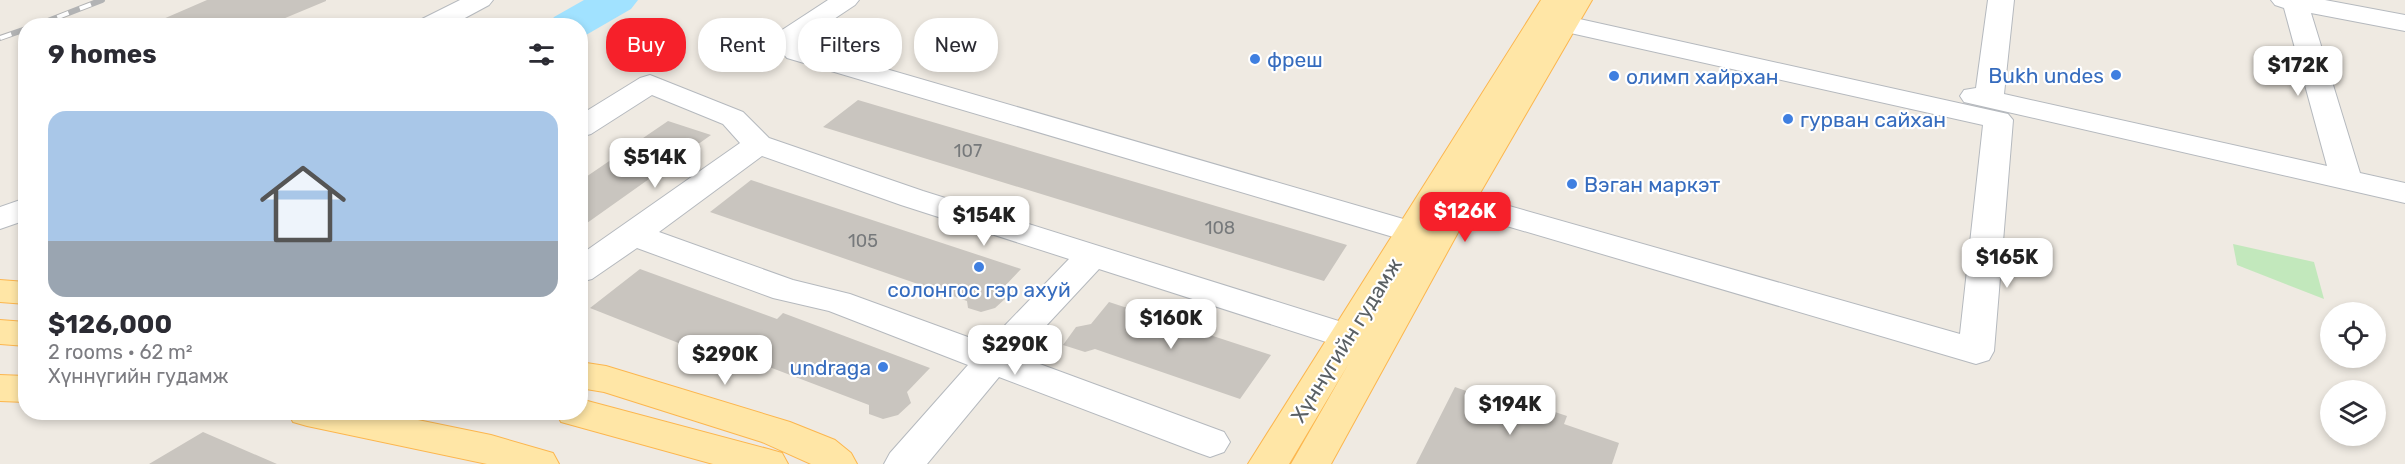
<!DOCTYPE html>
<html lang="en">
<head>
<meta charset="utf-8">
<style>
	:root { --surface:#fff; --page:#f7f7f7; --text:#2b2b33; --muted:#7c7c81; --accent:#f6202a }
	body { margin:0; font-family:Rubik,sans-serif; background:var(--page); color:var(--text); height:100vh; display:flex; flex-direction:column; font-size:22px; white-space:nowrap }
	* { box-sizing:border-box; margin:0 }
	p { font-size:20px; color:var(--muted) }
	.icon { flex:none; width:33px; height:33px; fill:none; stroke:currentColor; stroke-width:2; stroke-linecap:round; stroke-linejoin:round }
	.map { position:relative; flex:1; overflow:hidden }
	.details { position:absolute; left:18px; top:18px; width:570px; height:402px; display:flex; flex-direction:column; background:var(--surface); border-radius:24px; box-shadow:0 3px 9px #0003 }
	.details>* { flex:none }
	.banner { position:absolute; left:606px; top:18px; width:570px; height:54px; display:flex; gap:12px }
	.tools { position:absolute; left:2320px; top:302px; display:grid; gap:12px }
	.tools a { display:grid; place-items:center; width:66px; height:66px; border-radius:50%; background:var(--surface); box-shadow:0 3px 9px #0003; font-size:30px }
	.price { position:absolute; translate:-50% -51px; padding:0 14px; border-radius:12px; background:#fff; color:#222; font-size:20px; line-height:39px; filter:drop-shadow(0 2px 3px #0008) }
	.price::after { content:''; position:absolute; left:50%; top:36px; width:18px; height:14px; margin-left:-9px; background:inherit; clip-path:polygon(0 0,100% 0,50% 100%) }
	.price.active { background:var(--accent); color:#fff }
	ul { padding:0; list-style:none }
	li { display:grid; align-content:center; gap:12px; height:318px; padding:0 30px }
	li span { display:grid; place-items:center; height:186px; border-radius:18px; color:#555 }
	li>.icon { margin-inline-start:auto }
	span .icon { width:108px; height:108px; fill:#fffc; stroke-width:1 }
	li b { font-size:26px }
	h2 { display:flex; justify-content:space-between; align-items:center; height:72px; padding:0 30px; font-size:26px }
	.pill { padding:0 21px; border-radius:24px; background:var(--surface); box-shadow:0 3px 9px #0003; font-size:21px; line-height:54px }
	.pill.active { background:var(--accent); color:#fff }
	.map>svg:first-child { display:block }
	.green { fill:#c2e8bc }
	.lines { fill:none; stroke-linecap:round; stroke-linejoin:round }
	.river { fill:#a1e2ff; fill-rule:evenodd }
	.building { fill:#c9c5bf }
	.minor-casing { stroke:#b5b9be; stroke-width:2 }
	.major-casing { stroke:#fcb64e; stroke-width:2 }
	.minor { fill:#fff; fill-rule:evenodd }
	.major { fill:#ffe6a6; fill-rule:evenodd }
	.rail-casing { stroke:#b2b3b4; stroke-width:6 }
	.rail { stroke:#fff; stroke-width:4; stroke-dasharray:12; stroke-linecap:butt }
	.shop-dot { fill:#3f7fe0; stroke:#fff; stroke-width:2 }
	.labels { text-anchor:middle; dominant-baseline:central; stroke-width:4.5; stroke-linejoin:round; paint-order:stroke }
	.number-label { font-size:18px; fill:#76797b }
	.shop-label { font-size:21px; fill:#366cbe; stroke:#fff; text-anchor:start }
	.street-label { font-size:21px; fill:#5a6064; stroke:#fff }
</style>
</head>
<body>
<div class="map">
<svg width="2405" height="464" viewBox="0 0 2405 464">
	<rect width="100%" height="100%" fill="#efeae2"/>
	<path class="green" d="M2233 244 2314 262 2324 299 2237 265Z"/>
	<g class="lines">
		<path class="river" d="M584 0H638L631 9 586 35 580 37V26H548L554 17Z"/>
	</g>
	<path class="building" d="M207 0H326V1L266 26H147Z
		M858 100 1152 187 1347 245 1324 281 823 127Z
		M668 121 711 135 580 228V181Z
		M751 180 1021 269 1001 290 1005 299 995 308 981 312 968 308 967 301 710 212Z
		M640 269 777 319 783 313 930 368 907 392 911 403 898 415 883 419 869 414V405L738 355 729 363 590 308Z
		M1109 302 1271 355 1240 399 1095 349 1085 352 1063 345 1076 327 1091 324Z
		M1455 387 1509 406 1513 398 1567 416 1564 424 1619 443 1612 464H1416Z
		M203 432 277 464H149Z"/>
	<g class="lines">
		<defs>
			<path id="minor" d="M460 0H493L489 5 450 26H416L420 20Z
				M828 0H859L855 5 804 39V44L807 46 1424 225 1428 232 1424 239 1412 242 1400 239 787 58 776 46 778 36 782 30Z
				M1988 0H2014L2004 94 2327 166 2284 8 2275 5 2271 0H2325L2405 15V31L2311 13 2360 173 2405 183V203L1964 102 1960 96 1964 90 1976 88Z
				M1566 16 2008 114 2013 120 1994 351 1989 360 1976 364 1449 209 1444 202 1449 195 1460 192 1960 334 1983 125 1557 30 1553 24 1557 18Z
				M650 75 743 112 769 138 923 191 1361 328 1366 337 1361 346 1348 349 1099 269 1018 356 1224 432 1230 442 1224 452 1210 457 1196 452 999 377 927 464H884L890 453 968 365 829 311 773 298 637 248 592 279 580 282V255L740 143 723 124 652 95 591 134 580 137V115L640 78ZM762 156 901 205 1069 259 987 344 850 294 793 280 659 232Z
				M26 198V220L0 229V207Z"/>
			<path id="major" d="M1541 0H1592L1472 207 1331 464H1291L1349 363 1289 464H1248Z
				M0 280 26 282V304L0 302Z
				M0 320 26 322V346L0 344Z
				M580 362 606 366 790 422 835 440 851 453 857 464H811L762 442 604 392 580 388Z
				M0 375 26 376V402L0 401Z
				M580 399 768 449 782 453 788 464H713L561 422 556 412H580Z
				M288 412H379L491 435 553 453 559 464H487L307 426 293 422Z"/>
		</defs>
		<use href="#minor" class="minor-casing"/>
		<use href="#major" class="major-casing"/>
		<use href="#minor" class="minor"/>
		<use href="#major" class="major"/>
		<defs>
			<path id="rail" d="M35 26 102 0
				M0 38 26 29"/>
		</defs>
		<use href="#rail" class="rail-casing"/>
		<use href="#rail" class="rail"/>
	</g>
	<g class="shop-dot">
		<circle cx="1255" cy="59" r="6"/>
		<circle cx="2116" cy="75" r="6"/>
		<circle cx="1614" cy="76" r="6"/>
		<circle cx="1788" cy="119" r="6"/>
		<circle cx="1572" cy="184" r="6"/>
		<circle cx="979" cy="267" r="6"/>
		<circle cx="883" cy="367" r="6"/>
	</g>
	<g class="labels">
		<g class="number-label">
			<text x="968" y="151">107</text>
			<text x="1220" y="228">108</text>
			<text x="863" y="241">105</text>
		</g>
		<g class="shop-label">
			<text x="1267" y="59">фреш</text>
			<text x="2104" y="75" text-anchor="end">Bukh undes</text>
			<text x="1626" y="76">олимп хайрхан</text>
			<text x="1800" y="119">гурван сайхан</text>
			<text x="1584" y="184">Вэган маркэт</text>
			<text x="979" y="289" text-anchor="middle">солонгос гэр ахуй</text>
			<text x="871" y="367" text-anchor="end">undraga</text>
		</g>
		<g class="street-label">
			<text transform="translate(1346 340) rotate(-58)">Хүннүгийн гудамж</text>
		</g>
	</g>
</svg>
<div class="tools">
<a><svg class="icon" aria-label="locate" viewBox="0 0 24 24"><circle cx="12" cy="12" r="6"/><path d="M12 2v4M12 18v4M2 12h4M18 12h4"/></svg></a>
<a><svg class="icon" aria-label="layers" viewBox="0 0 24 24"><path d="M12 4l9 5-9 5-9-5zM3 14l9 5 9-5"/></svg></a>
</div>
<b class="price" style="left:2298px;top:97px">$172K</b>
<b class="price" style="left:655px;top:189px">$514K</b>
<b class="price active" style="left:1465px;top:243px">$126K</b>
<b class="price" style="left:984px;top:247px">$154K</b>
<b class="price" style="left:2007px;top:289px">$165K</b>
<b class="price" style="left:1171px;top:350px">$160K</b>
<b class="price" style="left:1015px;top:376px">$290K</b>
<b class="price" style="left:725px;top:386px">$290K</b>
<b class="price" style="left:1510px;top:436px">$194K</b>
<div class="banner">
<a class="pill active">Buy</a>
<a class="pill">Rent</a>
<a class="pill">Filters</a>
<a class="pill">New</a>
</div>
<section class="details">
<h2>9 homes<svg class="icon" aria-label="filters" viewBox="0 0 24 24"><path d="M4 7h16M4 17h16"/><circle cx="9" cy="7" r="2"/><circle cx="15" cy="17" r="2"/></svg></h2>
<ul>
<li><span style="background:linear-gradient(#a9c7e8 70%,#9aa5b1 0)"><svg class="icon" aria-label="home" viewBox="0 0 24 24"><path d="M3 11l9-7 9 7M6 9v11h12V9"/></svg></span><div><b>$126,000</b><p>2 rooms · 62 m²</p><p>Хүннүгийн гудамж</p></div></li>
</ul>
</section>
</div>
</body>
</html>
